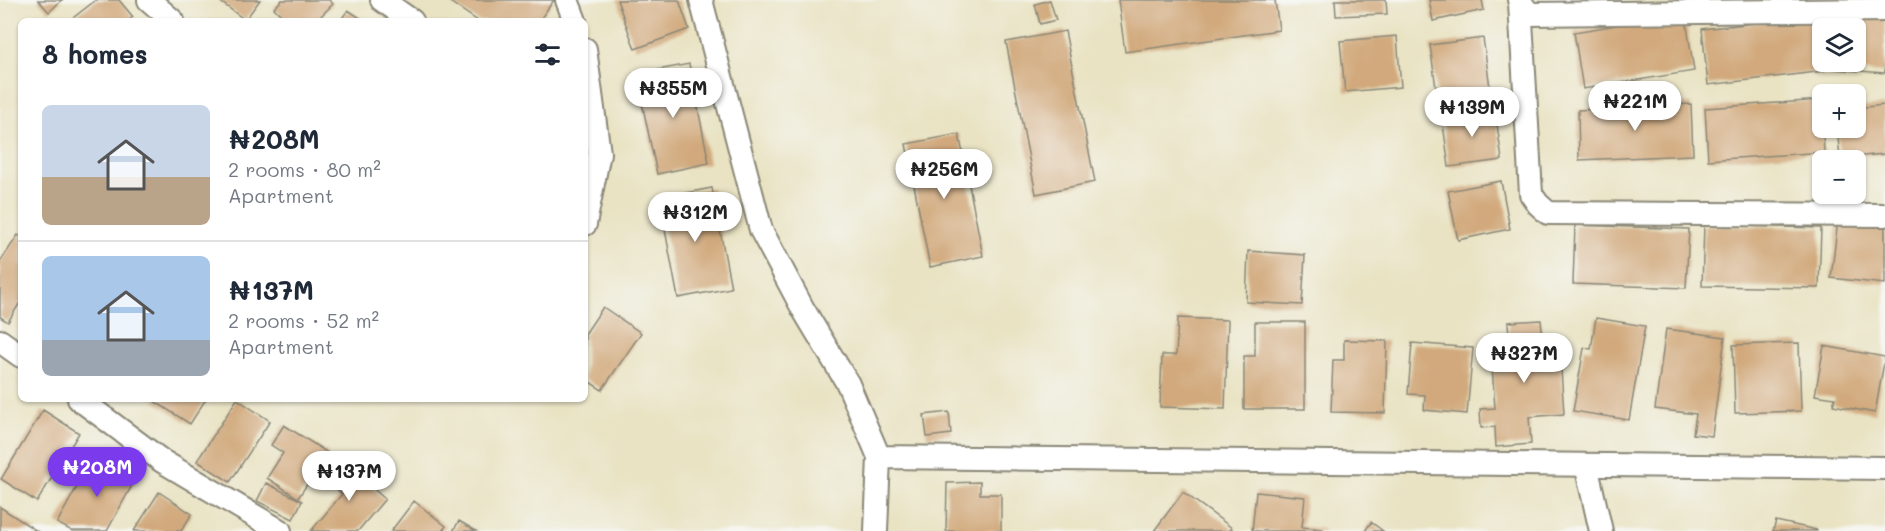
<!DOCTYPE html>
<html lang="en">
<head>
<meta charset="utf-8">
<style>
	:root { --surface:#fff; --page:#f2f2f3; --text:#1f2937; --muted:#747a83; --line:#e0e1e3; --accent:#7c3aed }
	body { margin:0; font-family:Mali,sans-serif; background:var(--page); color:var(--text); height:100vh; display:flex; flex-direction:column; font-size:22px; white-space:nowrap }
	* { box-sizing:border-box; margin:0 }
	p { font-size:20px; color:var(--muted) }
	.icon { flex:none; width:33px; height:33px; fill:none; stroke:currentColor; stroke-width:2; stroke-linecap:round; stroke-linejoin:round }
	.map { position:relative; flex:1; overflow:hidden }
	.drawer { position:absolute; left:18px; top:18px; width:570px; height:384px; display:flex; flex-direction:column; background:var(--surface); border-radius:9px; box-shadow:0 2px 4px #0004 }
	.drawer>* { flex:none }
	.fabs { position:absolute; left:1812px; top:18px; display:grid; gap:12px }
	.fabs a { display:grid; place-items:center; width:54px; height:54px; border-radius:9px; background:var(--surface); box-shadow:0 2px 4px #0004; font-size:30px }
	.price { position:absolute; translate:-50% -51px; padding:0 14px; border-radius:21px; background:#fff; color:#222; font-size:20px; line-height:39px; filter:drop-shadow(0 2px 3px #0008) }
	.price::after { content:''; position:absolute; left:50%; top:36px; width:18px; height:14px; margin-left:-9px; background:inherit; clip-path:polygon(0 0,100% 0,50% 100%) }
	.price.current { background:var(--accent); color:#fff }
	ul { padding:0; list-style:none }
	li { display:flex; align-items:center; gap:18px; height:150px; padding:0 24px }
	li+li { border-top:2px solid var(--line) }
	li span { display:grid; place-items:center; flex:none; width:168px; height:120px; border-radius:9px; color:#555 }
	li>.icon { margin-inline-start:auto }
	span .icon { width:72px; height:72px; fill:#fffc; stroke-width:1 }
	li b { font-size:26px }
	h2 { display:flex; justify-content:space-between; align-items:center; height:72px; padding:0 24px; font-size:26px }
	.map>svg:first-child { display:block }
	.building { fill:#d1a97c }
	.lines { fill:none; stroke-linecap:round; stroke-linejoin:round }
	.street-casing { stroke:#8a8777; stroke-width:26 }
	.street { stroke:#fff; stroke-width:22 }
</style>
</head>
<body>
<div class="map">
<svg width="1885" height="531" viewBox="0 0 1885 531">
	<rect width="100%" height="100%" fill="#f6f6f2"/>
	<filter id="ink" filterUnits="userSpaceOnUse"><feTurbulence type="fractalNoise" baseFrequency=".0167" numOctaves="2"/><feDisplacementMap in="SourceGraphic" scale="12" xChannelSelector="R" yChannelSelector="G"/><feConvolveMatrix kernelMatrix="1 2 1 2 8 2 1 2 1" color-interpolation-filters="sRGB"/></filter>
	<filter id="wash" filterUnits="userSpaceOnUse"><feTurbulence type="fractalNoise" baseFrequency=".008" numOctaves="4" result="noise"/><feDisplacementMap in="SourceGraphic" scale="24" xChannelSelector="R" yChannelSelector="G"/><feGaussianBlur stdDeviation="1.35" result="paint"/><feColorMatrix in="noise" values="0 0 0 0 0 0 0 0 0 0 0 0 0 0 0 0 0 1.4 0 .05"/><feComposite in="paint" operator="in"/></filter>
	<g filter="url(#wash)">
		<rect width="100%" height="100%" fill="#e9e3c3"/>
		<g id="blocks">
			<path class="building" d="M38 0H62L49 12Z
				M96 0H119L133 17 128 21H69Z
				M218 0H260L245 20Z
				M282 0H329L333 4 316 21H283L285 19 274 8Z
				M447 0H554L539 21H478Z
				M617 0H679L689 29 635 49Z
				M1050 0 1056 20 1040 24 1035 4Z
				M1118 0H1275L1279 30 1125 52Z
				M1335 0H1386L1387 14 1336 16Z
				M1429 0H1482L1484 10 1433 21Z
				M348 10 365 21H340Z
				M1685 14 1694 71 1583 89 1574 32Z
				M1839 14 1885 18V73L1834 69 1835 62H1856V28H1838Z
				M1818 16 1824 71 1708 85 1702 29Z
				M1065 31 1095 182 1036 194 1006 42Z
				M1397 36 1401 87 1345 92 1340 41Z
				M1483 38 1490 87 1437 95 1430 45Z
				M689 64 709 163 657 174 636 74Z
				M1821 100 1824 152 1708 160 1705 108Z
				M1691 104 1693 155 1579 160 1578 110Z
				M1885 105V154L1840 158 1837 128H1856V108Z
				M1495 110 1502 160 1449 167 1442 117Z
				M959 134 983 256 930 267 906 144Z
				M1501 181 1510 229 1458 240 1448 191Z
				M712 188 731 288 678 298 659 198Z
				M1838 220 1885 225V284L1831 278Z
				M1575 225 1689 229 1686 288 1573 284Z
				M1704 225 1821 228 1819 288 1702 286Z
				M18 235 21 237V301L8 322 0 317V262Z
				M1248 251 1305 255 1302 305 1246 302Z
				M603 307 641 333 602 390 585 379V334Z
				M1178 318 1228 320 1225 409 1160 407 1162 355H1176Z
				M1596 318 1645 326 1629 420 1573 411 1584 348 1591 349Z
				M1541 320 1543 341 1559 340 1564 414 1529 417 1531 444 1496 447 1495 427 1481 428 1480 409 1495 408 1491 354 1510 352 1508 322Z
				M1255 322H1305V409H1244V356H1255Z
				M1666 329 1725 337 1712 436 1693 434 1696 414 1655 409Z
				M1344 340 1387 341 1385 413 1331 412 1333 360H1344Z
				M1412 343 1473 348 1467 414 1424 410 1425 395 1408 394Z
				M1799 343 1801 411 1735 413 1733 345Z
				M1824 346 1885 357 1875 413 1833 405 1835 398 1815 395Z
				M155 399H206L190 424 154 401Z
				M237 399 270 421 230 482 197 461Z
				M43 410 79 433 37 502 1 479Z
				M949 412 951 434 927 437 924 415Z
				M284 425 328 453 298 498 267 478 283 453 271 445Z
				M94 456 136 478 107 531H72L57 523Z
				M341 460 385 499 358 531H311L342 494 325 479Z
				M980 482V494H1001V531H946L947 483Z
				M266 483 302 501 293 519 257 501Z
				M159 492 192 514 181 531H134Z
				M1183 492 1232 528 1229 531H1154Z
				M1256 492 1305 497 1302 527 1323 529V531H1252Z
				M414 501 446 526 442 531H391Z
				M0 507 37 531H0Z
				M459 521 476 531H453Z
				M1776 521 1817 530V531H1773Z
				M1371 522 1383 531H1365Z"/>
		</g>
	</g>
	<g filter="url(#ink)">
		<use href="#blocks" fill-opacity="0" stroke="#8a8777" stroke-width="1.5"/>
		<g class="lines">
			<defs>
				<path id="street" d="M149 0 173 21
					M382 0 412 21
					M567 0 575 21
					M701 0 761 230 803 309 848 384 879 457 876 531
					M1519 0 1529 14 1885 10
					M1520 3 1531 194 1538 204 1548 213 1885 215
					M585 49 599 153 585 224
					M0 341 21 356
					M79 399 162 461 280 531
					M879 457 1885 468
					M1586 465 1601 531"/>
			</defs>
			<use href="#street" class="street-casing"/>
			<use href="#street" class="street"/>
		</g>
	</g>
</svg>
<div class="fabs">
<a><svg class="icon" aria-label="layers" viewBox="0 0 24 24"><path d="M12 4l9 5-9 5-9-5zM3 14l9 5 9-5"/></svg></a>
<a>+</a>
<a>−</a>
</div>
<b class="price" style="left:673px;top:119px">₦355M</b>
<b class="price" style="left:1635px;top:132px">₦221M</b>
<b class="price" style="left:1472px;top:138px">₦139M</b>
<b class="price" style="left:944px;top:200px">₦256M</b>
<b class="price" style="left:695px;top:243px">₦312M</b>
<b class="price" style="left:1524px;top:384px">₦327M</b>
<b class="price current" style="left:97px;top:498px">₦208M</b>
<b class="price" style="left:349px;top:502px">₦137M</b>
<section class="drawer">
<h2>8 homes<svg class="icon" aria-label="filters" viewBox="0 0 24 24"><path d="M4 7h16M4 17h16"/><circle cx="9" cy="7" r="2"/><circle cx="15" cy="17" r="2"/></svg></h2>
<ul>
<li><span style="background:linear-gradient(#c9d6e8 60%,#b9a48a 0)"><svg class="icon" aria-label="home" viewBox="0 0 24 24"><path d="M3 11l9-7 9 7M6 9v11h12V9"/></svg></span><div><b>₦208M</b><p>2 rooms · 80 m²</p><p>Apartment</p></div></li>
<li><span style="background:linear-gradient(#a9c7e8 70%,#9aa5b1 0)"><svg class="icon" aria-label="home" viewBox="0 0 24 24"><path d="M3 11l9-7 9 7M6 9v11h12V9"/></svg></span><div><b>₦137M</b><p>2 rooms · 52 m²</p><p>Apartment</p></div></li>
</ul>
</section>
</div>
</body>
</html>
